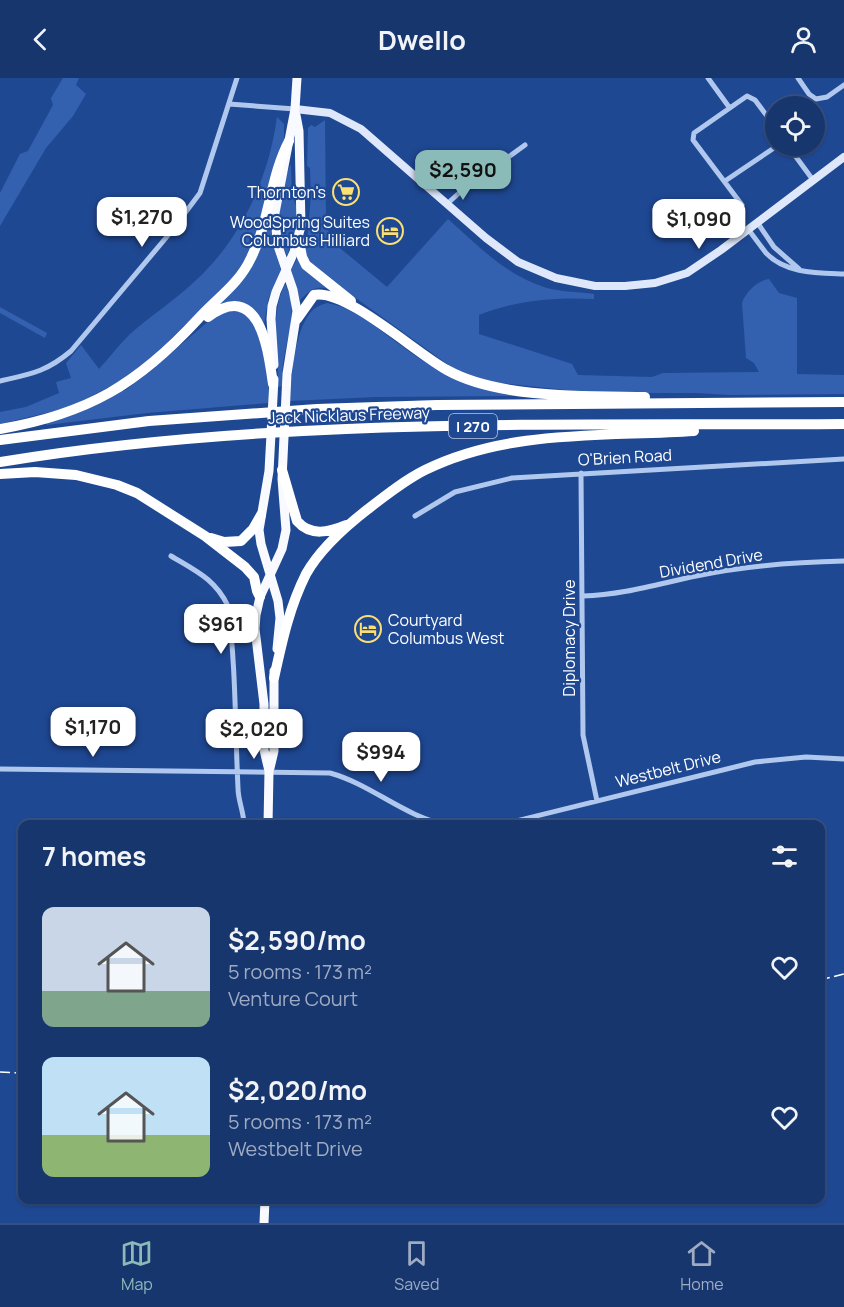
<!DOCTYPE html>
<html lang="en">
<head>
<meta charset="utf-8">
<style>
	:root { --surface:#17366e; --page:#203e73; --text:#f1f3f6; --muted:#9eabc2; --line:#365081; --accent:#8bbbb9 }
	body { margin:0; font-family:Manrope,sans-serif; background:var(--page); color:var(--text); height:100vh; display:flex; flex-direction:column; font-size:22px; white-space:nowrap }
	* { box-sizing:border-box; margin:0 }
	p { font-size:20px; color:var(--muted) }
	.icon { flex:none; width:33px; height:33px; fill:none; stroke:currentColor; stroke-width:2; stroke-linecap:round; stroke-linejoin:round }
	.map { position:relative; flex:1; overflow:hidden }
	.side { position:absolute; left:18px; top:742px; width:807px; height:384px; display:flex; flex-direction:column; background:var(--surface); border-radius:12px; box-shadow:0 2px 4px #0004,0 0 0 2px var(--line) }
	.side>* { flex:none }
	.controls { position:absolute; left:765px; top:18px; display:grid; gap:12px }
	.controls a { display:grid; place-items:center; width:60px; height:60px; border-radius:50%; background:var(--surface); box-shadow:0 2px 4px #0004,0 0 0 2px var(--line); font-size:30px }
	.price { position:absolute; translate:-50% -51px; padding:0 14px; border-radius:12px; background:#fff; color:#222; font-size:20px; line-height:39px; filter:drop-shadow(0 2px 3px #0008) }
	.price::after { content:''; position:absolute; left:50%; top:36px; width:18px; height:14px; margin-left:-9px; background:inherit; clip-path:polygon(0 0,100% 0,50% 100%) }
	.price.active { background:var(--accent); color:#111 }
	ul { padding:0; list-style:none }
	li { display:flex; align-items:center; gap:18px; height:150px; padding:0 24px }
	li span { display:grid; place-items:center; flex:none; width:168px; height:120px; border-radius:12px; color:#555 }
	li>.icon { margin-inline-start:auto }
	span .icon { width:72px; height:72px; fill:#fffc; stroke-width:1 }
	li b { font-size:26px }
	h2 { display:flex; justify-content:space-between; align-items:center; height:72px; padding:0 24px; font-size:26px }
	header { display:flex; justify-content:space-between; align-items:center; height:78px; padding:0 24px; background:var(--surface); font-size:27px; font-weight:700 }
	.tabs { display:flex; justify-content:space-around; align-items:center; height:84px; border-top:2px solid var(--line); background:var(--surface); font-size:16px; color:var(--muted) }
	.tabs a { display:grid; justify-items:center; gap:3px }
	.tabs .active { color:var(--accent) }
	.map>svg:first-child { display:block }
	.green { fill:#3361b0 }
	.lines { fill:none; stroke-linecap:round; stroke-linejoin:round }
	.street { stroke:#b1c8ee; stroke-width:5 }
	.secondary { stroke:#dee8fa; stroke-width:8 }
	.primary { stroke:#f8faff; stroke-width:9 }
	.highway { stroke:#fff; stroke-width:10 }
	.rail { stroke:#fff; stroke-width:1.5; stroke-dasharray:10 4.5; stroke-linecap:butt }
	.labels { text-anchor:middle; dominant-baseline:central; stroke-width:4.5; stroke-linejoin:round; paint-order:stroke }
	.shield { fill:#1f4893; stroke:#bcc8df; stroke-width:1.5 }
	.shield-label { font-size:15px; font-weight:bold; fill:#fff }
	.poi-label { font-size:16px; fill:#fff; stroke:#1f4893; text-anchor:end }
	.street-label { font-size:16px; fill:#fff; stroke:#1f4893 }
</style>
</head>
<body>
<header><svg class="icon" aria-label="back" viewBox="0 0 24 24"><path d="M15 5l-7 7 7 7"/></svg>Dwello<svg class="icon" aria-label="person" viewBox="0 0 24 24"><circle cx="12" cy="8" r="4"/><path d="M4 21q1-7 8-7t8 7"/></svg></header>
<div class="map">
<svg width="844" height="1145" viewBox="0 0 844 1145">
	<rect width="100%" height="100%" fill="#1f4893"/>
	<path class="green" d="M63 0H79L76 7 86 16 73 38 46 70 0 148V115L20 76 28 73 53 27 51 20Z
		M277 39 284 46V62L250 174 229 205 154 277 125 301 62 333H54L0 346V334L26 329 59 315 56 304 71 300 66 285 81 267 99 291C109 280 119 267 130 256 150 238 174 223 194 204 240 163 269 100 277 39Z
		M325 42 326 148 335 166 387 209 448 141C478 168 507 198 547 210 562 214 579 214 594 216V221C553 219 517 222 479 237V256L572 286 578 297 652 299 663 295 759 294 754 285 746 280 742 225C746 214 757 203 769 201L779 215 797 220V296L844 297V316L730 317 696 315H620L566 312 491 304 454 291 317 192 306 178 305 165 307 164 311 117 310 90 307 88 308 50 311 47 315 49Z
		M291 86 292 117 297 130V140L296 151 287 178C275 154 279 109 291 86Z
		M270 139 272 163 281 192 268 222 264 247 260 240 218 228Z
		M298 179 329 211C314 207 309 214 300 222L291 192Z
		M285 206C298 228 289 251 285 275 282 286 282 297 282 308L278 309C279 273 269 239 285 206Z
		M327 225C363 230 403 275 438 291 463 303 495 309 522 318L376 319 290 323C291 301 295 246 314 231 318 228 323 226 327 225Z
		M0 229 47 255 45 260 0 235Z
		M235 232 243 235 256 246 269 299 268 325 147 335 47 347 46 345 76 336 127 311 144 298 216 237Z"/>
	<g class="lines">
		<path class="street" d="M708 0 729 29
			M798 0 809 16 816 21 827 19 844 7
			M229 26 295 31
			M788 68 813 102
			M725 103 777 68
			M447 126 459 115 525 67
			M742 127 693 62 694 55 747 18 755 22 776 50
			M757 144 774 169 799 191
			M748 151C754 159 760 167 766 175 786 196 818 195 844 196
			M0 303C31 296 46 294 71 273L170 155 200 115 237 0
			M581 395 583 657 597 723
			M415 438 455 414 512 400 844 381
			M171 478C196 493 215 501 228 528 236 589 235 649 238 710 238 723 244 734 244 747
			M583 518C622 517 658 506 696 498 744 488 795 484 844 483
			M0 691 330 695C373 707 404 739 448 747
			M500 747 755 684 806 679 844 681"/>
		<path class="secondary" d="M295 31 330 35 361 51 486 160 518 184 556 200 595 208H625L655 205 687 195 721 172 844 79"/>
		<path class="primary" d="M274 287 271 241 272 228 276 214 294 174 301 148 299 53 296 37
			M274 301 269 393 259 452 261 466 278 523 280 540 277 571
			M270 690 274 673V593
			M268 747 269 693 264 672V626L255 551 256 537 260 519 282 471 286 452 282 401 287 296 297 233 293 212 277 165 275 135 295 31 297 0
			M264 1145 265 1122"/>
		<path class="highway" d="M299 162 302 179 306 187 351 223
			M208 239C260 201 268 272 273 306
			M297 241 314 217C345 210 417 276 447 292 499 321 587 318 645 319
			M0 351C88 336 138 306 198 241 217 220 239 206 251 180 270 142 270 99 289 63
			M0 362 149 343 317 331 437 327 844 324
			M0 384C277 338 564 348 844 346
			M282 392 297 443C311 459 329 454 346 447
			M0 396 35 394 76 397 117 407 137 415 205 458 245 489 254 499 257 513 260 519
			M211 460 224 464 241 463 253 451 261 437
			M274 600C282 564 289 530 306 496 320 471 346 448 368 431 386 417 405 402 425 392 508 351 604 359 694 353"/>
		<path class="rail" d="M820 902 844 896
			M0 994 22 995"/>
	</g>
	<defs>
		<symbol id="supermarket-ring" viewBox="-11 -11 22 22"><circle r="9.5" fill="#1f4893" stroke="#fcdf72" stroke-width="1.5"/><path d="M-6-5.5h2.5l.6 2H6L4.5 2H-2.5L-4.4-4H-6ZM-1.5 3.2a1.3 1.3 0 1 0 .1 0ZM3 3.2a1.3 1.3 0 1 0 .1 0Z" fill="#fcdf72"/></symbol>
		<symbol id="hotel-ring" viewBox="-11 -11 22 22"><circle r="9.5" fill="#1f4893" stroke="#fcdf72" stroke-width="1.5"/><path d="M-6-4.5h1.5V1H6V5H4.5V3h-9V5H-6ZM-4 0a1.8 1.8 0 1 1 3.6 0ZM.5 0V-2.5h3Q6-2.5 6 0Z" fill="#fcdf72"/></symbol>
	</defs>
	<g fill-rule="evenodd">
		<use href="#supermarket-ring" x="331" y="99" width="30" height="30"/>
		<use href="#hotel-ring" x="375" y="138" width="30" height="30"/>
		<use href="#hotel-ring" x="353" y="536" width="30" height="30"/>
	</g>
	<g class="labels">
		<rect class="shield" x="449" y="336" width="48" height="24" rx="4.5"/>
		<g class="shield-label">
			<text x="473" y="348">I 270</text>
		</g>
		<g class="poi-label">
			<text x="326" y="114">Thornton's</text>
			<text x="370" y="144">WoodSpring Suites<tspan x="370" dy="18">Columbus Hilliard</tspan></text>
			<text x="388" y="542" text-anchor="start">Courtyard<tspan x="388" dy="18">Columbus West</tspan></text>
		</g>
		<g class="street-label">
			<text transform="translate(349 337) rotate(-2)">Jack Nicklaus Freeway</text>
			<text transform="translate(625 379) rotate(-3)">O'Brien Road</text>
			<text transform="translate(711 485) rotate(-10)">Dividend Drive</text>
			<text transform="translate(569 560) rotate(-90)">Diplomacy Drive</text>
			<text transform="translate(668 691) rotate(-14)">Westbelt Drive</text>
		</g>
	</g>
</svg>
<div class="controls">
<a><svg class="icon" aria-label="locate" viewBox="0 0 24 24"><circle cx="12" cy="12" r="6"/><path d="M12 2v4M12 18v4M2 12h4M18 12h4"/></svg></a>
</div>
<b class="price active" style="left:463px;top:123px">$2,590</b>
<b class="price" style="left:142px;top:170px">$1,270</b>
<b class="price" style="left:699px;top:172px">$1,090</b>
<b class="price" style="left:221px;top:577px">$961</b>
<b class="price" style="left:93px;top:680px">$1,170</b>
<b class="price" style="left:254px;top:682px">$2,020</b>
<b class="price" style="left:381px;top:705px">$994</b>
<section class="side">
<h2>7 homes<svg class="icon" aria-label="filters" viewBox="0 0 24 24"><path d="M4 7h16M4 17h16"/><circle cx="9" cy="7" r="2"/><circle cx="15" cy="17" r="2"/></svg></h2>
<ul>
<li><span style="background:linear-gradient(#c9d6e8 70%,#7fa58c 0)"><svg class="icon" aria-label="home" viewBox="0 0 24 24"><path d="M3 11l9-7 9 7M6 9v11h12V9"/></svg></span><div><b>$2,590/mo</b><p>5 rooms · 173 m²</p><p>Venture Court</p></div><svg class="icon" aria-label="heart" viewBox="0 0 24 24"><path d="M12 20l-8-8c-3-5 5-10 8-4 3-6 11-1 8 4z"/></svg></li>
<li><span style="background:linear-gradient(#bfe0f5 65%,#8fb573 0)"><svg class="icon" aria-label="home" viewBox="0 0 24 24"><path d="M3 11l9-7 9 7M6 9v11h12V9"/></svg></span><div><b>$2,020/mo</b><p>5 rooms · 173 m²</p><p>Westbelt Drive</p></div><svg class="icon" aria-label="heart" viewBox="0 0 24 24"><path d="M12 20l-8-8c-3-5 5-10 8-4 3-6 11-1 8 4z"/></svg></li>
</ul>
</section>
</div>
<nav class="tabs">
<a class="active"><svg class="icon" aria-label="map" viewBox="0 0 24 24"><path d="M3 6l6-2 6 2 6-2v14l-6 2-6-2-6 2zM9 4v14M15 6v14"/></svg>Map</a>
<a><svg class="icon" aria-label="saved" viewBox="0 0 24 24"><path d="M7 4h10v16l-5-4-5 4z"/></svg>Saved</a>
<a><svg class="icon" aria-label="home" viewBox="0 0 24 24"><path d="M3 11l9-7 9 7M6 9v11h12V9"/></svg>Home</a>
</nav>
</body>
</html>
